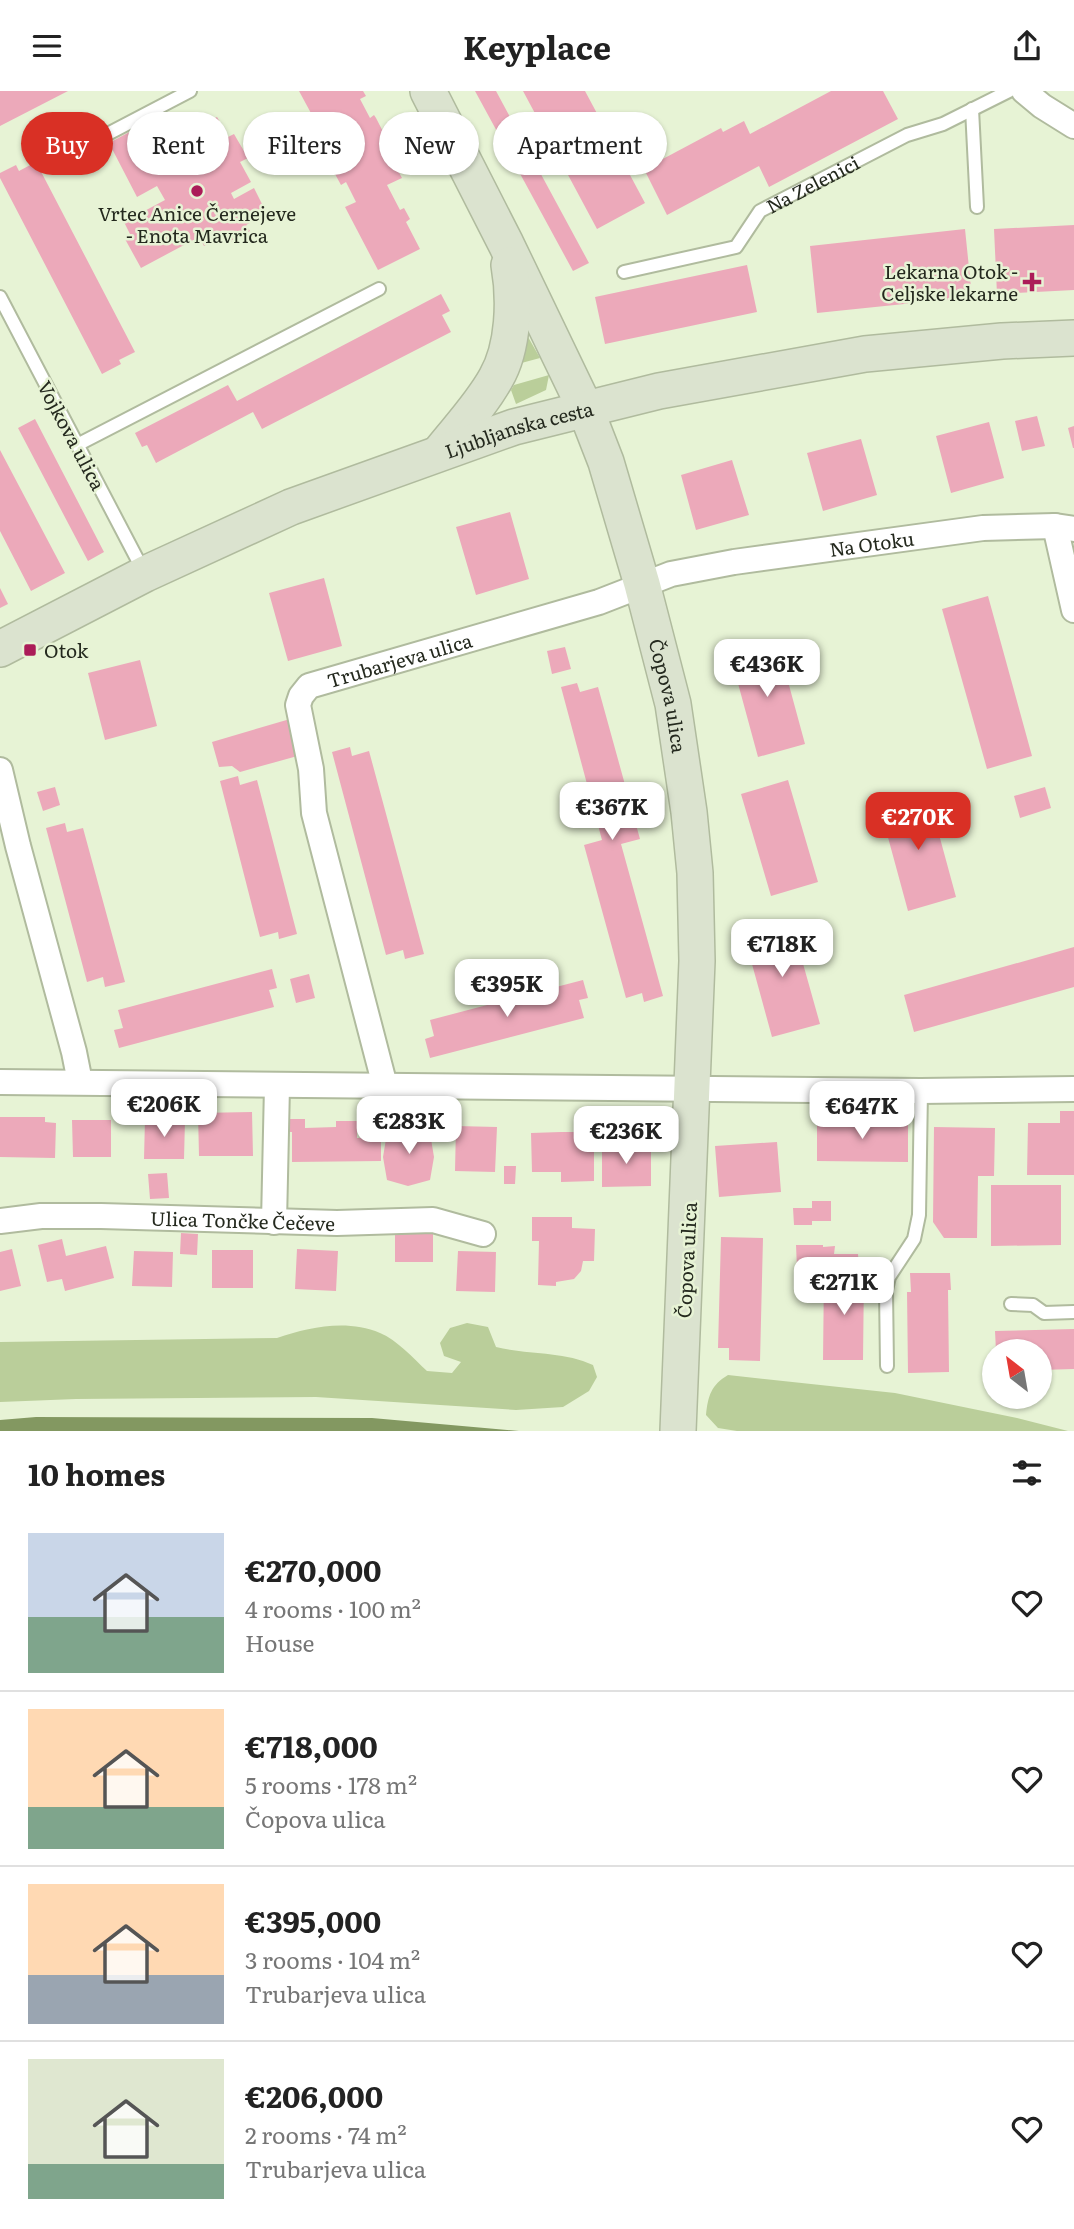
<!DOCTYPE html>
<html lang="en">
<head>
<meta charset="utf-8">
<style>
	:root { --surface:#fff; --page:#f6f6f6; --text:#222; --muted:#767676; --line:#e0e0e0; --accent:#d93025 }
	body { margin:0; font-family:Literata,serif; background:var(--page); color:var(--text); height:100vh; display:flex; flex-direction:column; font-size:26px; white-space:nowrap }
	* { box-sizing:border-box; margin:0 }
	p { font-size:23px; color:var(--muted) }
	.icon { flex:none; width:38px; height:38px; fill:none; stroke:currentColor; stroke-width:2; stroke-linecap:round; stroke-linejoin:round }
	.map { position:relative; height:1340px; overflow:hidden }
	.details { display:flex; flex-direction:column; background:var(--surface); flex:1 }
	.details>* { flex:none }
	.banner { position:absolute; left:21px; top:21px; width:700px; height:63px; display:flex; gap:14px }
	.needle { width:46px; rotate:329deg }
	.controls { position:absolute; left:982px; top:1248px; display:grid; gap:14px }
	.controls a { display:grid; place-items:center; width:70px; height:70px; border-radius:50%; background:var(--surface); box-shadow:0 2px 5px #0004; font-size:35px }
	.price { position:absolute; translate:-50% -60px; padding:0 16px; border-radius:14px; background:#fff; color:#222; font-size:23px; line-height:46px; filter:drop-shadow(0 2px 4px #0008) }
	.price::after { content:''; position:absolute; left:50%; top:42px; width:21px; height:16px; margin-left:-10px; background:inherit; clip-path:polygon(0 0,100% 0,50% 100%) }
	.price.active { background:var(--accent); color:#fff }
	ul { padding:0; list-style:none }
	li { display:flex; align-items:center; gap:21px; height:175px; padding:0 28px }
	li+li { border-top:2px solid var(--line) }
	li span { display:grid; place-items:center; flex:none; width:196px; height:140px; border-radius:0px; color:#555 }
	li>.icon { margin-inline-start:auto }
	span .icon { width:84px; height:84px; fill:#fffc; stroke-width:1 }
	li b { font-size:30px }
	h2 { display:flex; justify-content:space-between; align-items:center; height:84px; padding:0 28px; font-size:30px }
	.pill { padding:0 24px; border-radius:32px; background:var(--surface); box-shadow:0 2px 5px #0004; font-size:24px; line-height:63px }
	.pill.active { background:var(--accent); color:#fff }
	header { display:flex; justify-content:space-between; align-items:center; height:91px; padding:0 28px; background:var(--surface); font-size:32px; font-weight:700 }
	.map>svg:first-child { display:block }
	.green { fill:#bace9a }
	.water { fill:#839861 }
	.building { fill:#eca9ba }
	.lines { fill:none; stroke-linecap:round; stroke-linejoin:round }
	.lane-casing { stroke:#b0bb9e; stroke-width:16 }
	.street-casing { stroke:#b0bb9e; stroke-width:28 }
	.secondary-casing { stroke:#b0bb9e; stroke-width:38 }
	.lane { stroke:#fff; stroke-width:12 }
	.street { stroke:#fff; stroke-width:24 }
	.secondary { stroke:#dbe3cf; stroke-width:35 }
	.poi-dot { fill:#ab1c58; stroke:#e7f3d5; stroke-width:2.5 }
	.labels { text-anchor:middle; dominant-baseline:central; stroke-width:5; stroke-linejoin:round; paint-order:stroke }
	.street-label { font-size:19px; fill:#24291e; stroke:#e7f3d5 }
	.poi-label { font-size:19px; fill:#24291e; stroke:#e7f3d5 }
</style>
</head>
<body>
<header><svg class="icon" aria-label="menu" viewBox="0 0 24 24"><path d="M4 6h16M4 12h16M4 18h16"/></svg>Keyplace<svg class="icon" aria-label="share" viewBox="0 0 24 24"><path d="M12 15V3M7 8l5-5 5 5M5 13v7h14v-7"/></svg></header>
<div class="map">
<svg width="1074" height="1340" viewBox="0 0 1074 1340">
	<rect width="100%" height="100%" fill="#e7f3d5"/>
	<path class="green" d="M523 237 540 267 514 274Z
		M549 284 546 299 516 313 511 299 514 294Z
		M467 1232 488 1236 496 1256C528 1264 563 1260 593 1274L597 1286 589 1300 563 1316 516 1319 316 1306 76 1308 0 1311V1251L277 1247C309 1236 347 1228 380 1242 397 1249 413 1267 427 1280L452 1282 461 1271 444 1265 440 1252 450 1237Z
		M728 1284 895 1302 1017 1327 1068 1340H737L718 1337 706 1324C708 1305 711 1294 728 1284Z"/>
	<path class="water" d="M36 1326 372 1327 519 1340H0V1329Z"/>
	<path class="building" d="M0 0H68L0 35Z
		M299 0H363L366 5 360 8 370 27 374 24 376 27 394 62 391 67 402 87 387 94 400 119 404 117 410 128 406 131 420 158 378 179 345 116 356 111 346 91 341 94 329 72 334 69 327 54 322 56 306 27 312 24Z
		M475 0H496L589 172 573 180Z
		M523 0H585L645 112 597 138Z
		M831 0H883L898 28 769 96 759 75 667 124 644 78 721 37 723 41 744 30 750 43Z
		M163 23 185 67 195 62 191 54 199 49 193 39 217 26 228 46 234 43 248 67 240 71 251 91 231 102 234 108 254 97 267 123 246 134 250 140 229 152 225 144 204 155 199 146 141 177 125 148 131 145 124 131 165 109 157 95 137 106 109 52Z
		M36 71 135 261 119 269 121 273 102 283 0 87V82L16 74 19 80Z
		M1074 134V199L997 203 994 138Z
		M965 138 972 206 817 222 810 155Z
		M747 174 757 221 605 253 595 206Z
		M441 203 450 220 442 224 451 241 262 338 253 321 156 372 147 354 142 356 135 342 228 294 237 310Z
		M1037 325 1045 355 1022 360 1015 330Z
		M35 328 104 461 88 470 18 337Z
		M989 331 1004 387 951 402 936 345Z
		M1074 335V357H1073L1068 337Z
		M861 348 877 404 823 420 807 362Z
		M0 359 65 482 31 500 0 440Z
		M732 369 749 424 696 439 681 384Z
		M510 421 529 488 476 504 456 436Z
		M324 487 342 555 288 570 269 502Z
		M0 497 8 513 0 517Z
		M988 505 1032 665 987 678 942 518Z
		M777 550 805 653 758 666 730 563Z
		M565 556 571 578 552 583 547 560Z
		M140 569 157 635 105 649 88 582Z
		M577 592 580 601 598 596 640 748 621 753 663 905 644 911 642 902 626 907 584 754 602 749 561 596Z
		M290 628 301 664 240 681 232 675 219 676 212 651Z
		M350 656 352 665 369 660 424 863 405 868 403 859 386 864 332 661Z
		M238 685 240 694 257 689 297 843 279 848 278 841 260 846 220 690Z
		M788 689 818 791 771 805 741 703Z
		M55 696 60 714 43 720 37 701Z
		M1045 696 1051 717 1020 727 1014 705Z
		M928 703 956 806 908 820 880 717Z
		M65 732 67 741 83 737 125 891 105 896 103 886 87 891 46 737Z
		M791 830 820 933 772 946 744 844Z
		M1074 856V896L914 941 904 904Z
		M272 878 277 897 269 899 274 916 119 957 114 939 123 937 118 919Z
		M309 883 315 907 296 912 290 888Z
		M583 889 588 907 579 909 584 927 430 967 425 948 434 945 430 929Z
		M1060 1020H1074V1084H1027L1028 1032H1060Z
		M252 1021 253 1065H199L198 1022Z
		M0 1026H45V1031L56 1032 55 1067 0 1066Z
		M145 1028 185 1029 184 1068H144Z
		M284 1028H305V1037L336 1036V1030H357V1047L381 1046V1070L292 1071V1041H284Z
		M817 1028 908 1030V1071L817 1070Z
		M72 1029H111V1066H73Z
		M409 1034 430 1042 434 1066 430 1089 408 1095 387 1089 383 1066 387 1042Z
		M456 1035 497 1036 495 1081 455 1080Z
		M934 1036 995 1037 994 1085H978L977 1147H944L933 1131Z
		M561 1041H594V1090L561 1091V1081H532L531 1042Z
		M777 1051 781 1101 719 1106 715 1055Z
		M602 1054H651V1095L602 1096Z
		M504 1075H516L515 1093H504Z
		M167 1082 169 1107 150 1108 148 1083Z
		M991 1094H1061V1154L991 1155Z
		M812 1110H831V1130H812V1134H794L793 1117H812Z
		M532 1126H572V1137L595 1138 594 1170H583L581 1180 574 1188 556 1191V1195L538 1194 539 1150H532Z
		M395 1137H433V1171H395Z
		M181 1142 198 1143 197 1164 180 1163Z
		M721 1146 763 1147 760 1270 729 1269V1257H718Z
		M62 1148 66 1165 106 1155 114 1187 65 1200 62 1188 47 1191 38 1154Z
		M796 1154H823V1156L835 1155 834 1163H858L859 1178 797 1177Z
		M12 1158 21 1195 0 1200V1161Z
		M297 1158 338 1160 336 1200 295 1198Z
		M212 1159H253V1197H212Z
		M134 1160 173 1161 172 1196 132 1195Z
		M458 1160 496 1161 495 1201 456 1200Z
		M824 1182H864L863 1269H823Z
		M910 1182H950L951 1199H948L949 1281 908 1282 907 1201H911Z
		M1074 1238V1278L1040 1279V1260H996L995 1240Z"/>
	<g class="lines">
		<defs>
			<g id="lane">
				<path d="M972 18 977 116"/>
				<path d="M77 59 190 0"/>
				<path id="s1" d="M624 181 736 156 760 120 907 44 943 33 1009 0"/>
				<path d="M0 206 145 483"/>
				<path d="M77 354 379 198"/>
				<path d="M1011 1213 1033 1214 1044 1222 1074 1221"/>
				<path d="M887 1275 886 1199 889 1186 914 1148 919 1124 921 1000"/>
			</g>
			<g id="street">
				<path d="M1024 0 1042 15 1074 35"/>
				<path d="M1055 435 1074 519"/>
				<path d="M0 679 18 755 74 961 80 991"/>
				<path d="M0 991 921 1000 1074 998"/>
				<path id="s2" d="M385 995 314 722 311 678 298 614 301 605 309 595 599 511 671 483 734 471 983 437 1055 435 1074 438"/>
				<path id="s3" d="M0 1130 41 1125H101L337 1132 433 1129 483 1143"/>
				<path d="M274 1131 277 995"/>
			</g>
			<g id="secondary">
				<path id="s4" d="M428 0 506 153 585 317 606 371 642 493 673 613 689 721 695 782 697 870 678 1340"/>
				<path d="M440 361C459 337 481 314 496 287 514 256 515 208 509 174"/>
				<path id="s5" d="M0 558 145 483 291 416 514 336 659 300 865 263 1002 250 1074 247"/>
			</g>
		</defs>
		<use href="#lane" class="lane-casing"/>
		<use href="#street" class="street-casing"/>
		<use href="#secondary" class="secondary-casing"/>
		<use href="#lane" class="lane"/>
		<use href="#street" class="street"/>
		<use href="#secondary" class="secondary"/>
	</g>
	<g class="poi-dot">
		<circle cx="197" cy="100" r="7"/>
		<path d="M1028.5 180.5h7v7h7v7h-7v7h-7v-7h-7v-7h7z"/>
		<rect x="23" y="552" width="14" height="14" rx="3.5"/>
	</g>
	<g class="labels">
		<g class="street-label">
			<text stroke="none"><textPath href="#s1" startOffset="217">Na Zelenici</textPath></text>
			<text stroke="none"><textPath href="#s5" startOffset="565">Ljubljanska cesta</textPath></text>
			<text transform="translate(72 344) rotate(62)">Vojkova ulica</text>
			<text stroke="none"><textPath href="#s2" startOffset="996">Na Otoku</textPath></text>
			<text stroke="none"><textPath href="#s2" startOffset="508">Trubarjeva ulica</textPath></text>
			<text stroke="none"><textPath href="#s4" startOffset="654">Čopova ulica</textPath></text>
			<text stroke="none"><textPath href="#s3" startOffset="243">Ulica Tončke Čečeve</textPath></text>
			<text transform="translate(686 1169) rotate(-87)">Čopova ulica</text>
		</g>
		<g class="poi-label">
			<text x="197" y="122">Vrtec Anice Černejeve<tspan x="197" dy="22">- Enota Mavrica</tspan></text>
			<text x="1018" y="180" text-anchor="end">Lekarna Otok -<tspan x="1018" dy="22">Celjske lekarne</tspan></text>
			<text x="44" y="559" text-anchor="start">Otok</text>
		</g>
	</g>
</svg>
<div class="controls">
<a><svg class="needle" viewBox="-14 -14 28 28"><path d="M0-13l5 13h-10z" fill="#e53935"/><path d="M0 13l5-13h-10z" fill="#767676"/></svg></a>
</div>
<b class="price" style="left:767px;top:608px">€436K</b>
<b class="price" style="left:612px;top:751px">€367K</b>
<b class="price active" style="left:918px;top:761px">€270K</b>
<b class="price" style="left:782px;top:888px">€718K</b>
<b class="price" style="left:507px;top:928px">€395K</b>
<b class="price" style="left:164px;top:1048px">€206K</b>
<b class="price" style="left:862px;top:1050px">€647K</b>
<b class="price" style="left:409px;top:1065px">€283K</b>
<b class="price" style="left:626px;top:1075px">€236K</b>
<b class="price" style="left:844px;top:1226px">€271K</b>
<div class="banner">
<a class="pill active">Buy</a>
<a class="pill">Rent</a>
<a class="pill">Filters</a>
<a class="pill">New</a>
<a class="pill">Apartment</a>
</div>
</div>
<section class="details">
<h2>10 homes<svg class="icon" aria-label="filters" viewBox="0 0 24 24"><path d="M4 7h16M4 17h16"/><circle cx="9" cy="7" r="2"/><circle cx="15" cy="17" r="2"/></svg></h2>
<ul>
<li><span style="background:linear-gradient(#c9d6e8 60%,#7fa58c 0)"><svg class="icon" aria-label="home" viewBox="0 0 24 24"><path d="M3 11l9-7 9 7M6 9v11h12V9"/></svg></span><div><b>€270,000</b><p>4 rooms · 100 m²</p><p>House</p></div><svg class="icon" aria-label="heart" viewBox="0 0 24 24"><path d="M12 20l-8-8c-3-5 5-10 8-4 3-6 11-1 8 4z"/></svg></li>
<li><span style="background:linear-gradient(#ffd9b3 70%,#7fa58c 0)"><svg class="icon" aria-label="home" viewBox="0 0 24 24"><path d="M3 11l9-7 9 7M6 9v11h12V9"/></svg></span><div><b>€718,000</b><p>5 rooms · 178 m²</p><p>Čopova ulica</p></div><svg class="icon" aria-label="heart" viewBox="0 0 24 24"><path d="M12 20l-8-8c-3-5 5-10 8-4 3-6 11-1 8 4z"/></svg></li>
<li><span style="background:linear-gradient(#ffd9b3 65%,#9aa5b1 0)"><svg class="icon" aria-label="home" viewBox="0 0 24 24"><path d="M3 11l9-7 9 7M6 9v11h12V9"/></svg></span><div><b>€395,000</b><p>3 rooms · 104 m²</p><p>Trubarjeva ulica</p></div><svg class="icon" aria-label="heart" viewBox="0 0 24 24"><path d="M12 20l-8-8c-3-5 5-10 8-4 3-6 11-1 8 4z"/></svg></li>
<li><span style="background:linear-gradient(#dfe7d0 75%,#7fa58c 0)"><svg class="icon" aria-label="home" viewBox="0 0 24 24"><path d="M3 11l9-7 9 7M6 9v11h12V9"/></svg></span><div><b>€206,000</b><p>2 rooms · 74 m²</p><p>Trubarjeva ulica</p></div><svg class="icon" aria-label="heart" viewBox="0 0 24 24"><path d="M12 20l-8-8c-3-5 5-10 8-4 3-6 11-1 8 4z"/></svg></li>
</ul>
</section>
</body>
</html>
